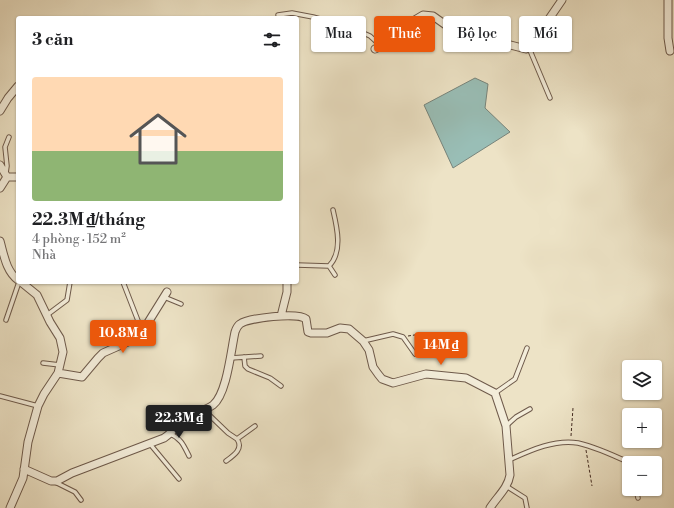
<!DOCTYPE html>
<html lang="vi">
<head>
<meta charset="utf-8">
<style>
	:root { --surface:#fff; --page:#f2f2f2; --text:#202124; --muted:#757577; --line:#e0e0e0; --accent:#ea580c }
	body { margin:0; font-family:"Libre Bodoni",serif; background:var(--page); color:var(--text); height:100vh; display:flex; flex-direction:column; font-size:15px; white-space:nowrap }
	* { box-sizing:border-box; margin:0 }
	p { font-size:13px; color:var(--muted) }
	.icon { flex:none; width:22px; height:22px; fill:none; stroke:currentColor; stroke-width:2; stroke-linecap:round; stroke-linejoin:round }
	.map { position:relative; flex:1; overflow:hidden }
	.side { position:absolute; left:16px; top:16px; width:283px; height:268px; display:flex; flex-direction:column; background:var(--surface); border-radius:4px; box-shadow:0 1px 3px #0004 }
	.side>* { flex:none }
	.guide { position:absolute; left:311px; top:16px; width:303px; height:36px; display:flex; gap:8px }
	.buttons { position:absolute; left:622px; top:360px; display:grid; gap:8px }
	.buttons a { display:grid; place-items:center; width:40px; height:40px; border-radius:4px; background:var(--surface); box-shadow:0 1px 3px #0004; font-size:20px }
	.price { position:absolute; translate:-50% -34px; padding:0 9px; border-radius:4px; background:var(--accent); color:#fff; font-size:13px; line-height:26px; filter:drop-shadow(0 1px 2px #0008) }
	.price::after { content:''; position:absolute; left:50%; top:24px; width:12px; height:9px; margin-left:-6px; background:inherit; clip-path:polygon(0 0,100% 0,50% 100%) }
	.price.current { background:#222; color:#fff }
	ul { padding:0; list-style:none }
	li { display:grid; align-content:center; gap:8px; height:212px; padding:0 16px }
	li+li { border-top:1px solid var(--line) }
	li span { display:grid; place-items:center; height:124px; border-radius:4px; color:#555 }
	li>.icon { margin-inline-start:auto }
	span .icon { width:72px; height:72px; fill:#fffc; stroke-width:1 }
	li b { font-size:17px }
	h2 { display:flex; justify-content:space-between; align-items:center; height:48px; padding:0 16px; font-size:17px }
	.pill { padding:0 14px; border-radius:4px; background:var(--surface); box-shadow:0 1px 3px #0004; font-size:14px; line-height:36px }
	.pill.current { background:var(--accent); color:#fff }
	.map>svg:first-child { display:block }
	.water { fill:#99beb6; stroke:#77847b }
	.lines { fill:none; stroke-linecap:round; stroke-linejoin:round }
	.lane-casing { stroke:#6e5a4b; stroke-width:5.5 }
	.street-casing { stroke:#6e5a4b; stroke-width:9 }
	.path { stroke:#442c22; stroke-width:1; stroke-dasharray:3 2; stroke-linecap:butt }
	.lane { stroke:#f3edda; stroke-width:3.5 }
	.street { stroke:#f3edda; stroke-width:7 }
</style>
</head>
<body>
<div class="map">
<svg width="674" height="508" viewBox="0 0 674 508">
	<rect width="100%" height="100%" fill="#ede3c6"/>
	<filter id="stains"><feTurbulence type="fractalNoise" baseFrequency=".005" numOctaves="4"/><feColorMatrix values="0 0 0 0 .2 0 0 0 0 .09 0 0 0 0 .02 0 0 0 .5 -.17"/></filter>
	<radialGradient id="worn" r=".72"><stop offset=".6" stop-color="#630" stop-opacity="0"/><stop offset="1" stop-color="#630" stop-opacity=".3"/></radialGradient>
	<path class="water" d="M475 78 488 84 485 108 510 132 453 168 424 105Z"/>
	<g class="lines">
		<defs>
			<path id="lane" d="M278 15 292 13 313 17 352 28 370 36 381 46
				M395 39 400 48
				M529 48 550 98
				M6 173 7 166 5 147 9 137
				M297 265 329 266C343 252 337 227 333 210
				M329 266 335 275
				M123 282 142 331
				M164 297 181 304
				M47 315 67 300 70 282
				M6 320 19 282
				M363 341 393 334 403 337 415 354
				M244 357 245 366 248 369 270 378 281 386
				M231 358 261 356
				M43 363 60 365
				M495 393 515 379 527 348
				M0 396 38 406
				M204 410 228 433 237 439 255 426
				M506 426 516 417 530 409
				M170 434C181 438 184 446 189 456
				M150 444 179 479
				M509 460C529 451 554 439 578 443 596 447 613 455 630 463
				M226 461C233 456 244 449 237 439
				M55 482 75 492 81 500
				M506 486 525 498 527 508
				M636 489 638 498"/>
			<path id="street" d="M668 0V38L670 51
				M375 49 395 39 406 30 413 21 423 15 433 16 450 28 460 32 526 49 529 48 562 0
				M0 111 8 98 18 86
				M0 165 7 177
				M0 188 7 177H18
				M0 241C4 255 6 271 18 280
				M281 316 287 292V282
				M58 373 82 377 98 358 103 353 139 337 167 292
				M24 469 51 481H57L72 473 164 438C173 432 179 424 187 417 195 412 205 411 213 405 227 394 231 350 235 332 236 329 237 326 240 324 248 318 298 312 306 319L308 332 311 333H327L340 328 349 329 363 341 369 350 373 367 378 374 382 379 393 383 426 374 466 378 495 393 506 426 510 475C508 488 497 497 490 508
				M10 508 23 478 28 442 38 406 44 394 58 373 63 352 60 338 50 322 37 295 21 282"/>
		</defs>
		<use href="#lane" class="lane-casing"/>
		<use href="#street" class="street-casing"/>
		<path class="path" d="M408 336 421 334 433 336
			M571 436 573 408
			M586 450 592 486"/>
		<use href="#lane" class="lane"/>
		<use href="#street" class="street"/>
	</g>
	<rect width="100%" height="100%" filter="url(#stains)"/>
	<rect width="100%" height="100%" fill="url(#worn)"/>
</svg>
<div class="buttons">
<a><svg class="icon" aria-label="layers" viewBox="0 0 24 24"><path d="M12 4l9 5-9 5-9-5zM3 14l9 5 9-5"/></svg></a>
<a>+</a>
<a>−</a>
</div>
<b class="price" style="left:123px;top:354px">10.8M ₫</b>
<b class="price" style="left:441px;top:366px">14M ₫</b>
<b class="price current" style="left:179px;top:439px">22.3M ₫</b>
<div class="guide">
<a class="pill">Mua</a>
<a class="pill current">Thuê</a>
<a class="pill">Bộ lọc</a>
<a class="pill">Mới</a>
</div>
<section class="side">
<h2>3 căn<svg class="icon" aria-label="filters" viewBox="0 0 24 24"><path d="M4 7h16M4 17h16"/><circle cx="9" cy="7" r="2"/><circle cx="15" cy="17" r="2"/></svg></h2>
<ul>
<li><span style="background:linear-gradient(#ffd9b3 60%,#8fb573 0)"><svg class="icon" aria-label="home" viewBox="0 0 24 24"><path d="M3 11l9-7 9 7M6 9v11h12V9"/></svg></span><div><b>22.3M ₫/tháng</b><p>4 phòng · 152 m²</p><p>Nhà</p></div></li>
</ul>
</section>
</div>
</body>
</html>
